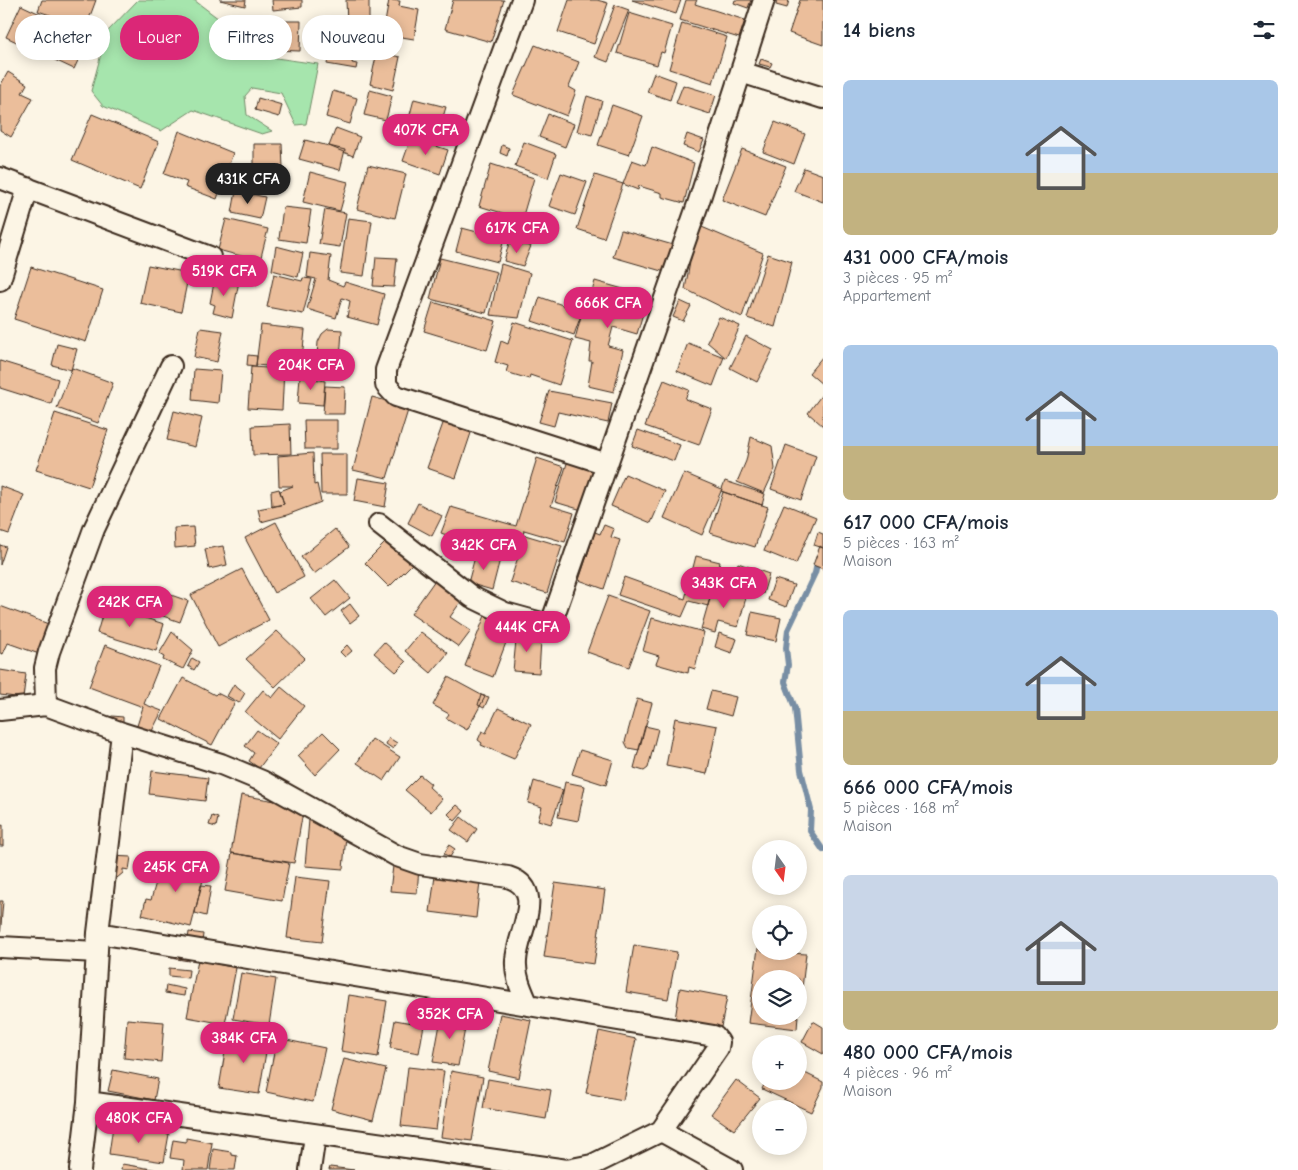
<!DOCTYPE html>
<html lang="fr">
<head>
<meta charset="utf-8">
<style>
	:root { --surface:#fff; --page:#f6f6f7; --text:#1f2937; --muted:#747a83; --accent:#db2777 }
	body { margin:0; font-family:"Comic Neue",sans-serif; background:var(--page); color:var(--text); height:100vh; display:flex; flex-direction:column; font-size:19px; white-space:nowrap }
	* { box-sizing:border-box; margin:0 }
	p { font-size:16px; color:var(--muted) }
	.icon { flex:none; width:28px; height:28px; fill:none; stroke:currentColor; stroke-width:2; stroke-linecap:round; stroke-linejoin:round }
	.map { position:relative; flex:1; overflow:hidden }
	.drawer { display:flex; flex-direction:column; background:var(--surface); width:475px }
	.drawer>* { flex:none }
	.hud { position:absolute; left:15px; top:15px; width:475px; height:45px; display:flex; gap:10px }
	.needle { width:32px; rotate:166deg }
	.buttons { position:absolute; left:752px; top:840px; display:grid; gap:10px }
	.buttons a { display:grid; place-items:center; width:55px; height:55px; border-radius:50%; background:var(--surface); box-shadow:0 2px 12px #0003; font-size:25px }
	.price { position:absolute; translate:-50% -42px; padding:0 11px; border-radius:18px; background:var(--accent); color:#fff; font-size:16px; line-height:32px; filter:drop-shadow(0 1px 2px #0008) }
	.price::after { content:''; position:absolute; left:50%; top:30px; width:15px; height:11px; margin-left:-8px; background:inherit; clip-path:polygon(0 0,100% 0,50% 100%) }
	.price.selected { background:#222; color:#fff }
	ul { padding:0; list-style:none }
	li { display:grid; align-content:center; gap:10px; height:265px; padding:0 20px }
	li span { display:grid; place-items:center; height:155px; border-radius:8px; color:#555 }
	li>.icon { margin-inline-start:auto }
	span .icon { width:90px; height:90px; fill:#fffc; stroke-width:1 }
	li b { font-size:21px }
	h2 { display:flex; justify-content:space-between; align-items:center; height:60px; padding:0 20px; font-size:21px }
	.chip { padding:0 18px; border-radius:22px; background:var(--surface); box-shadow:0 2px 12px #0003; font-size:18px; line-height:45px }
	.chip.selected { background:var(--accent); color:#fff }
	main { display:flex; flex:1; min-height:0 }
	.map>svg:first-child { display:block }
	.green { fill:#a6e5ad; stroke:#708866 }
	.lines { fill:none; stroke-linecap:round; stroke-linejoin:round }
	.stream { stroke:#788ea4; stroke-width:6 }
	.building { fill:#ebbe9b; stroke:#3b2a1e }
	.street-casing { stroke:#3b2a1e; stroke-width:24 }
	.street { stroke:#fcf5e5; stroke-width:20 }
</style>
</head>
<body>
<main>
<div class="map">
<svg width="823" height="1170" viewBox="0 0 823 1170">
	<rect width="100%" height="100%" fill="#fcf5e5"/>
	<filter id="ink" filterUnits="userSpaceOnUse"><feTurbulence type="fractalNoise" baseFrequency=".02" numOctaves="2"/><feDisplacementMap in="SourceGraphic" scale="10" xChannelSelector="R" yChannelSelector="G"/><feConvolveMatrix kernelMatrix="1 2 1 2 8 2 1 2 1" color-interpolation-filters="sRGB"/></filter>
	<g filter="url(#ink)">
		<path class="green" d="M138 0H194L269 57 318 64 306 124 296 125 281 93 252 88 245 96 247 115 272 131 262 134 193 110 161 131 103 106 91 91 107 32Z"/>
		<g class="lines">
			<path class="stream" d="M818 559 815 573 788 630 786 648 788 665 785 682 795 708 801 770 811 810 810 831 823 850"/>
		</g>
		<path class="building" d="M42 0H96L86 27 38 11Z
			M220 0H246L245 6Z
			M272 0H302V7L273 10Z
			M346 0H369V22L347 23Z
			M389 0 400 1 399 6 419 10 414 39 383 34Z
			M453 0H504L491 42 445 29Z
			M569 0H597L608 3 594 44 558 32Z
			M632 0H681L676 14Z
			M686 0H697L695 4 745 20 739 38 680 20Z
			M735 0H751L748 8 734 3Z
			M777 0H789L787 8 776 5Z
			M800 0H823V45L789 33Z
			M21 5 89 37 74 69 6 37Z
			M615 5 629 10 608 62 595 57Z
			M629 13 672 26 664 53 661 52 657 65 617 53Z
			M272 21H301L300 51 273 50Z
			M682 23 727 37 713 83 669 69Z
			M333 34 358 40 352 63 357 64 356 69 327 64Z
			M535 45 579 62 569 87 576 91 567 116 513 95Z
			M377 52 400 57 393 90 370 84Z
			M761 59 772 63 770 67 759 64Z
			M8 72 27 84 22 93 33 98 11 137 0 130V86Z
			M654 73 676 81 670 100 647 92Z
			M683 85 716 95 710 114 676 103Z
			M370 90 392 96 386 120 364 115Z
			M333 91 357 98 350 124 326 117Z
			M587 96 602 101 592 135 577 131Z
			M258 98 282 105 279 117 255 110Z
			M414 99 446 107 437 137 406 130Z
			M612 105 643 116 629 155 598 145Z
			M92 114 159 142 140 189 72 160Z
			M548 114 574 124 565 147 539 137Z
			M775 122 805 134 794 164 763 152Z
			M336 128 360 137 353 156 329 146Z
			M179 131 233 153 217 199 185 187 187 182 164 174Z
			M687 134 704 140 699 152 683 146Z
			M411 138 448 150 440 174 403 161Z
			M305 140 345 150 340 170 299 159Z
			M524 142 556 154 548 178 515 166Z
			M254 144H282L283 168 254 169Z
			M502 145 509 148 507 156 500 153Z
			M652 147 694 163 684 203 662 197V193L639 186 638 190 623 184 632 160 646 165Z
			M742 149 786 166 765 217 722 200Z
			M491 164 534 178 522 219 479 206Z
			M368 165 406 174 395 218 357 209Z
			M804 168 823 175V202L794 191Z
			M248 170 278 174 276 191 245 186Z
			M310 172 348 182 340 211 303 202Z
			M561 173 587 182 575 215 549 206Z
			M595 175 623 184 604 238 577 229Z
			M236 191 265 197 260 219 232 213Z
			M283 207 311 210 306 243 279 239Z
			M325 209 346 213 340 247 319 244Z
			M348 218 372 221 364 276 340 273Z
			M226 219 268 229 260 261 218 250Z
			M697 225 763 253 742 317 685 289Z
			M462 228 504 239 498 262 456 251Z
			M621 230 673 245 665 272 613 257Z
			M509 243 531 246 523 266 504 261Z
			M276 246 303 253 298 277 272 270Z
			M310 253 331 256 328 280 343 286 345 282 384 294 377 325 347 317 350 301 342 298 336 318 307 309 316 279 307 277Z
			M768 254 792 262 775 327 747 318Z
			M376 257 397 258 394 287 373 286Z
			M440 258 497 272 486 313 430 299Z
			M501 264 530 273 519 318 490 315Z
			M148 265 189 273 181 312 140 303Z
			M31 267 103 290 86 342 14 319Z
			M274 274 302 281 303 278 312 279 303 314 267 307Z
			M215 278 239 281 232 318 213 313 215 305 210 303Z
			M595 281 648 296 637 334 613 327 608 346 623 350 614 392 588 386 592 361H589L591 343 575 339 585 301 589 302Z
			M540 297 582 312 574 335 532 321Z
			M680 301 691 306 683 321 673 317Z
			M433 302 496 321 487 350 424 331Z
			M719 317 740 326 726 358 707 342Z
			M514 322 573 341 559 385 530 375 529 379 506 372 508 366 495 362 501 341 508 344Z
			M261 325 305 330 301 369 256 365Z
			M200 328 223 331 217 362 194 357Z
			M328 329 342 330 339 375 316 372 318 342 322 334Z
			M746 336 773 350 757 382 730 368Z
			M688 343 724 357 713 386 677 371Z
			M57 344 77 349 71 370 52 365Z
			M248 355 257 356 256 366 247 365Z
			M823 356V385L809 373Z
			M0 361 58 379 51 404 0 388Z
			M251 367 284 369 282 410 248 408Z
			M72 368 113 383 98 423 57 408Z
			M194 369 221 371 218 403 192 400Z
			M300 376 325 381 323 405 298 403Z
			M664 380 689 390 685 399 712 409 699 445 645 426Z
			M325 386 345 387 344 414H323Z
			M549 391 612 403 608 423 558 412 554 426 539 422Z
			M823 393V426L808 413Z
			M372 397 409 407 387 478 353 470Z
			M174 411 202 418 195 447 167 440Z
			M55 413 108 430 89 487 36 470Z
			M445 418 462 430 471 433 456 478 427 468Z
			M304 420H337V449H305Z
			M290 424 291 454 253 455 252 426Z
			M638 430 680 445 674 461 632 446Z
			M751 437 772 446 775 469 764 493 737 482 746 461Z
			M786 445 816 456 801 500 771 489Z
			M313 453 314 485 317 484 321 502 287 515 261 522 258 509 284 504 280 491 293 486H279L278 456Z
			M320 454H347V494H321Z
			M537 458 564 467 551 506 574 513 565 542 524 530 522 539 510 535 509 540 518 542 514 554 505 551 507 543 478 534 474 545 441 533 451 507 516 526Z
			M568 460 595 468 582 510 555 502Z
			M684 473 722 489 702 535 664 518Z
			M625 474 665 491 651 523 611 506Z
			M358 478 389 483 385 507 354 501Z
			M725 481 765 494 762 505 721 491Z
			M0 486 24 495 9 534 0 531Z
			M279 489 284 504 272 507 271 491Z
			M723 492 768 507 755 547 710 533Z
			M418 503 442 516 432 536 408 523Z
			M784 504 816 517 796 564 764 551Z
			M276 522 304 577 274 593 245 538Z
			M604 525 614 529 611 537 620 540 604 589 579 580 595 532 600 534Z
			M193 527 195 546 175 548 174 528Z
			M335 529 349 547 314 574 301 557Z
			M818 532 823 534V548L814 545Z
			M525 535 562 546 547 593 510 582Z
			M386 542H390L412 564 389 587 365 563Z
			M0 545 6 547 0 565Z
			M223 546 227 565 209 569 205 549Z
			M820 546 823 548V569L813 565Z
			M476 553 500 559 492 590 468 583Z
			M696 556 720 562 708 606 689 601 682 617 618 595 624 577 685 599Z
			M738 563 769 574 763 594 731 583Z
			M242 569 269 620 218 647 191 595Z
			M775 579 794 585 786 607 768 600Z
			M335 580 350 598 326 617 311 599Z
			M435 580 462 600 450 617 471 631 459 647 411 614Z
			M713 587 747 594 738 627 718 622 715 633 701 629Z
			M154 589 188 601 180 622 146 610Z
			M608 596 650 611 629 667 587 652Z
			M350 604 359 616 350 623 341 611Z
			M105 605 164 624 156 651 97 633Z
			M0 606 54 626 42 655 8 643 3 654 0 653Z
			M752 612 781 618 776 641 747 635Z
			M486 613 501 619 497 628 510 632 493 677 465 666Z
			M652 618 704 632 695 669 689 667 688 673 656 664 659 656 643 651Z
			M517 630 528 631V636L541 640 539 673 513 671Z
			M277 631 305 658 275 687 246 659Z
			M172 632 193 650 183 669 163 660 164 657 159 654Z
			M421 632 448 653 431 673 405 651Z
			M719 633 737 639 732 653 715 647Z
			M384 642 406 662 396 672 374 653Z
			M105 645 159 666 144 704 162 711 152 731 136 729 143 707 89 687Z
			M347 645 352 651 345 657 340 652Z
			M192 658 199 662 194 670 188 666Z
			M0 670 26 674 23 698 0 695Z
			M448 677 485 697 467 730 446 718 449 714 433 705Z
			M183 678 215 695 217 693 235 702 212 745 161 719Z
			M234 684 245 693 239 703 227 696Z
			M281 687 304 706 278 739 245 712 263 690 272 698Z
			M711 691 736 697 731 716 706 709Z
			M481 695 489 697 484 708 478 705Z
			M637 699 652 703 639 750 628 748 625 742Z
			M498 708 531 724 514 759 481 745 482 743 478 740 482 731 486 733Z
			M112 716 123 717V728L105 721Z
			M675 718 717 726 707 774 666 766Z
			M645 726 658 729 648 768 644 771 634 768Z
			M257 730 277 744 259 768 249 761 254 753 245 746Z
			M323 732 340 749 315 775 298 756Z
			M389 738 397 743 393 749 386 744Z
			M372 739 400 757 384 781 357 763Z
			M580 750 613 760 606 785 572 774Z
			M152 771 208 778 205 801 149 794Z
			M420 775 431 784 429 787 442 799 431 812 405 790Z
			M534 781 563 790 551 824 538 820 542 807 528 803Z
			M565 782 585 786 578 821 558 817Z
			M241 795 304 806 294 863 231 853Z
			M457 805 464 811 455 821 448 814Z
			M212 816 218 818 216 827 209 825Z
			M461 817 477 829 468 842 451 830Z
			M309 820 347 824 343 869 305 866Z
			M3 825V846H0V826Z
			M449 845 455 849 450 857 444 854Z
			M232 853 289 863 282 901 225 891Z
			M111 856 131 857 129 870 123 869V873L117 878H110Z
			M163 857 206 868 191 927 142 915 146 899 151 900Z
			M393 866 419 868 417 893 390 891Z
			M435 876 480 882 476 918 430 912Z
			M295 877 330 881 322 942 287 938Z
			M555 883 605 890 594 964 544 957Z
			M201 885 211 886 206 916 195 913Z
			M0 901H3L0 938Z
			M189 932 203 934 202 942 188 940Z
			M634 945 677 952 668 999 626 992Z
			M758 948 761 949V951L806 954 799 1014V979H761V1016H798L797 1029 748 1023Z
			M172 951 190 953 189 961 171 958Z
			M198 960 236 968 225 1024 187 1017Z
			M169 968 189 970 188 978 169 976Z
			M241 973 276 979 269 1025 233 1019Z
			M166 985 185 989 184 996 165 993Z
			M680 988 727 997 721 1027 675 1019Z
			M349 995 387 1001 378 1057 341 1051Z
			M442 1013 467 1018 458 1066 433 1062Z
			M500 1014 531 1020 519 1078 488 1071Z
			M127 1019 164 1022 161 1062 124 1058Z
			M395 1020 424 1025 419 1053 390 1048Z
			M813 1021 823 1027V1054L802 1042Z
			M599 1031 636 1039 623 1100 586 1093Z
			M228 1034 268 1040 259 1094 219 1088Z
			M277 1038 325 1048 313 1102 266 1092Z
			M344 1059 386 1069 373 1120 331 1109Z
			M408 1067 444 1071 436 1130 401 1126Z
			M113 1070 158 1079 154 1100 108 1091Z
			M799 1070 823 1082V1087L811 1112 762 1089 766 1081H799Z
			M451 1071 483 1077 472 1141 441 1137Z
			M488 1079 551 1090 546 1119 483 1108Z
			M736 1080 760 1098 734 1130 711 1114Z
			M113 1126 169 1134 164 1162 109 1154Z
			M186 1138 212 1143 208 1170H183L184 1160 170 1158 173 1140 186 1142Z
			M213 1149 231 1152V1155L237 1156 235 1170H210Z
			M122 1164 158 1170H121Z
			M330 1167 354 1170H329Z"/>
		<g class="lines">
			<defs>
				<path id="street" d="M522 0 386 370V385L396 396 607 464
					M741 72 823 98
					M0 178 210 257
					M0 280 28 188
					M379 524 472 597 505 613 545 624 553 618 698 204 764 0
					M46 705 45 668 49 652 94 529 171 366
					M0 710 46 705 122 733 221 764 262 781 397 856 420 864 508 877C548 890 517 932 516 961 515 977 522 991 528 1005
					M98 933 714 1036 719 1042 718 1048 661 1131
					M0 947 97 952
					M88 1102 567 1170 592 1165 661 1131 732 1170
					M80 1170 88 1102 98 933 122 733
					M310 1170 315 1136"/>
			</defs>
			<use href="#street" class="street-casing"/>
			<use href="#street" class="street"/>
		</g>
	</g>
</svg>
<div class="buttons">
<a><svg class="needle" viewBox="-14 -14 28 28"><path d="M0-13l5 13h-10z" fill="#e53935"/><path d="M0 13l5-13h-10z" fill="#747a83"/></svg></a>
<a><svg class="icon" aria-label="locate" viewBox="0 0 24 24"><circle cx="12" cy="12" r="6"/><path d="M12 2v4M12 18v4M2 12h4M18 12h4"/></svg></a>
<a><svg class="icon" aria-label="layers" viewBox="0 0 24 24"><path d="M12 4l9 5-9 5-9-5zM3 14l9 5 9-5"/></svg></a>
<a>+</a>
<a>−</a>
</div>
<b class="price" style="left:426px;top:156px">407K CFA</b>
<b class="price selected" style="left:248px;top:205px">431K CFA</b>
<b class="price" style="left:517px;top:254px">617K CFA</b>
<b class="price" style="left:224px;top:297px">519K CFA</b>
<b class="price" style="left:608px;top:329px">666K CFA</b>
<b class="price" style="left:311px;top:391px">204K CFA</b>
<b class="price" style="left:484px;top:571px">342K CFA</b>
<b class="price" style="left:724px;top:609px">343K CFA</b>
<b class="price" style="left:130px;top:628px">242K CFA</b>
<b class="price" style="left:527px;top:653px">444K CFA</b>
<b class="price" style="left:176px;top:893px">245K CFA</b>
<b class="price" style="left:450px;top:1040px">352K CFA</b>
<b class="price" style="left:244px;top:1064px">384K CFA</b>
<b class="price" style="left:139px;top:1144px">480K CFA</b>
<div class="hud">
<a class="chip">Acheter</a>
<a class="chip selected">Louer</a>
<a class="chip">Filtres</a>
<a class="chip">Nouveau</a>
</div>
</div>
<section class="drawer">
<h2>14 biens<svg class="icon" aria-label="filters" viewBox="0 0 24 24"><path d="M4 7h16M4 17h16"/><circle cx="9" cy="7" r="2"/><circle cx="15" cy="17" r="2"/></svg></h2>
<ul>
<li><span style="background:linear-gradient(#a9c7e8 60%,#c2b280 0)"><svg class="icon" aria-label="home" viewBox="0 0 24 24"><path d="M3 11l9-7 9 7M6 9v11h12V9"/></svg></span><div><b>431 000 CFA/mois</b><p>3 pièces · 95 m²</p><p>Appartement</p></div></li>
<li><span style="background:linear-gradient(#a9c7e8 65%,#c2b280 0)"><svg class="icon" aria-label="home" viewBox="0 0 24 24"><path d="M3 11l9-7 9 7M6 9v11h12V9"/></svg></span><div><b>617 000 CFA/mois</b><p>5 pièces · 163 m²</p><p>Maison</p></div></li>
<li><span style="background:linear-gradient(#a9c7e8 65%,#c2b280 0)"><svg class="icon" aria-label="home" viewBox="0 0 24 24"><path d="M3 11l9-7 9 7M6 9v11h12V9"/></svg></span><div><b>666 000 CFA/mois</b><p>5 pièces · 168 m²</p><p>Maison</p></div></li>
<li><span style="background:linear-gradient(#c9d6e8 75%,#c2b280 0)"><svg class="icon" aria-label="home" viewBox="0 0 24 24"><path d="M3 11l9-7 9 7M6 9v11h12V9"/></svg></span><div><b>480 000 CFA/mois</b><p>4 pièces · 96 m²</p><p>Maison</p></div></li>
</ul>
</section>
</main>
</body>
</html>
